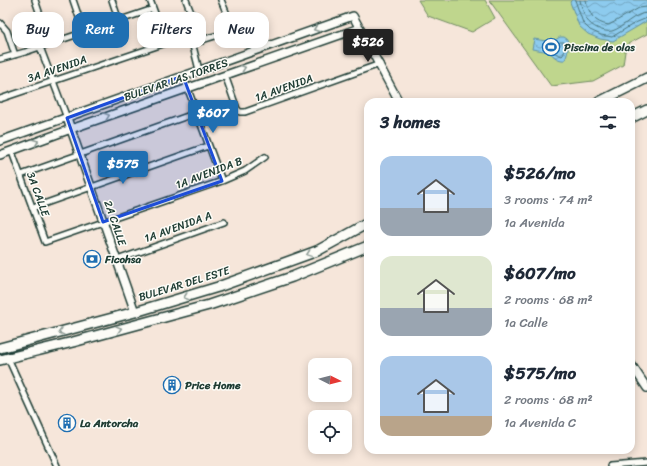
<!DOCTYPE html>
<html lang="en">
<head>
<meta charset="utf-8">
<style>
	:root { --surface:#fff; --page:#f2f2f3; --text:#1f2937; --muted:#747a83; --accent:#1f6fb2 }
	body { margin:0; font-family:Sriracha,sans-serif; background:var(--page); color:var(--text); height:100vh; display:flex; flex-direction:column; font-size:15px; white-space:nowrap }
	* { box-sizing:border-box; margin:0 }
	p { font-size:13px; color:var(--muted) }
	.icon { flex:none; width:22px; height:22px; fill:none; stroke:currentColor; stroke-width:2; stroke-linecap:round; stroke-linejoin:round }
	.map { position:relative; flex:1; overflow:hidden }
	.side { position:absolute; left:364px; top:98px; width:271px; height:356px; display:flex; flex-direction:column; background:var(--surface); border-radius:12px; box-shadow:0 2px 10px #0003 }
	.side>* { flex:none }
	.top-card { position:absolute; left:12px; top:12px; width:292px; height:36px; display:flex; gap:8px }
	.needle { width:26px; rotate:96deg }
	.buttons { position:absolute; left:308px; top:358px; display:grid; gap:8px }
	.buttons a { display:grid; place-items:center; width:44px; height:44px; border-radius:8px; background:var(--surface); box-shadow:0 2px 10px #0003; font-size:20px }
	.price { position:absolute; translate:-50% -34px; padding:0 9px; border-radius:4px; background:var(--accent); color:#fff; font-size:13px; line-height:26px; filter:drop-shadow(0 1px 2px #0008) }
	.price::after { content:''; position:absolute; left:50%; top:24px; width:12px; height:9px; margin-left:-6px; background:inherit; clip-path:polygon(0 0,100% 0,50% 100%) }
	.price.selected { background:#222; color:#fff }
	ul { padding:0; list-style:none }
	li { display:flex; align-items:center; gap:12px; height:100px; padding:0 16px }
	li span { display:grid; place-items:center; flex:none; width:112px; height:80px; border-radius:12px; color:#555 }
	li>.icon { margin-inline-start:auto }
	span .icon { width:48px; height:48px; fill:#fffc; stroke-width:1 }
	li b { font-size:17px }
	h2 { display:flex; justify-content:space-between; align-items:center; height:48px; padding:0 16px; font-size:17px }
	.tag { padding:0 14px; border-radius:12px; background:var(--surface); box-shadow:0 2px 10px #0003; font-size:14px; line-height:36px }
	.tag.selected { background:var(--accent); color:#fff }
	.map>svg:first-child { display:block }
	.green { fill:#bfd68d; stroke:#6f8a60 }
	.water { fill:url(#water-waves); stroke:#6192a4 }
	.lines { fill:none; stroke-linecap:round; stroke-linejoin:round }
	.shore { stroke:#4b767e; stroke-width:1 }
	.street-casing { stroke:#1f3d34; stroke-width:8 }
	.secondary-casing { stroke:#1f3d34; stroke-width:10 }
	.highway-casing { stroke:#1f3d34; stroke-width:12 }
	.street { stroke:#fdfcf7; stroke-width:5 }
	.secondary { stroke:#fdfcf7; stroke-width:7 }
	.highway { stroke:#fdfcf7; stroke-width:9 }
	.oneway { stroke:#8e9c96 }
	.marked { fill:#1d4ed8; fill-opacity:0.2; stroke:#1d4ed8; stroke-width:3; stroke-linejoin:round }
	.labels { text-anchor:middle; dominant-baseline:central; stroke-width:3; stroke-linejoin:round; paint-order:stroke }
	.poi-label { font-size:11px; font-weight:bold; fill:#1f3d34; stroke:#fdfcf7; text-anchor:start }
	.street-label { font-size:11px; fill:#1f3d34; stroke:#fdfcf7 }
</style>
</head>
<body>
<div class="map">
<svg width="647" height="466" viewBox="0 0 647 466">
	<defs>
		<pattern id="water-waves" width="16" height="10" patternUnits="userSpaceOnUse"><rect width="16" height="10" fill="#8dcbee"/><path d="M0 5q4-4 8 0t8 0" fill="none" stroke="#73a6c2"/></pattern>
	</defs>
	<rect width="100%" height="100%" fill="#f6e6da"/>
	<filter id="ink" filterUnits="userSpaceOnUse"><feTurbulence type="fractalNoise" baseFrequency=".025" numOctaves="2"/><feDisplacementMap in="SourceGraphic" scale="8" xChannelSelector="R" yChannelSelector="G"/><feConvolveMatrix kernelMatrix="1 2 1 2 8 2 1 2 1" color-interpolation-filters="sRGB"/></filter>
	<g filter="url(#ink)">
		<path class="green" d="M418 0H485L495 18 472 32 428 16Z
			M489 0H647V34L626 45 623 65 593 81 551 86Z"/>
		<path class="water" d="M572 0H647V21L613 41 600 39 588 34 579 26 570 2Z
			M560 37H564L567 39C569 47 568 53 565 60 560 61 553 57 550 52L532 49 534 39 552 42Z"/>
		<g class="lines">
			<path class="shore" d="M575 0 583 23 590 30 601 35 612 37 635 23 647 18
				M580 0C581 6 584 15 587 20 591 26 604 33 612 31 623 28 634 13 647 13
				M586 0C589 14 594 23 609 25L639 8 647 7
				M561 42H564C565 46 565 54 562 56L555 53 552 48 555 44Z"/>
			<defs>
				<path id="street" d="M35 0 50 44
					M73 0 84 32
					M112 0 119 21
					M186 0 202 41
					M0 23 7 31 15 55
					M40 47 67 118
					M0 59 25 52 153 9
					M199 70 193 46C198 39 220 35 230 32L232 29 231 24 221 0
					M225 75 237 109 240 112H245L380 64
					M183 76 222 181
					M0 99 166 43 150 0
					M12 152 45 242 222 181 245 171 265 157
					M21 175 196 113
					M32 208 208 146
					M117 260 224 222
					M8 358 57 466
					M610 466 647 463"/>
				<path id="secondary" d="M67 118 135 312
					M0 141 353 16 399 102
					M0 155 71 129 360 28
					M631 364 647 388"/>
				<path id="highway" d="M599 102 647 78
					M631 118 647 110
					M0 348 135 312 218 287 317 251 368 223
					M0 360 73 342 209 305 292 277 368 246"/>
			</defs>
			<use href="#street" class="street-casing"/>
			<use href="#secondary" class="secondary-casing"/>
			<use href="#highway" class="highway-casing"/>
			<use href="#street" class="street"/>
			<use href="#secondary" class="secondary"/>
			<use href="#highway" class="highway"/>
		</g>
		<defs><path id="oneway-chevron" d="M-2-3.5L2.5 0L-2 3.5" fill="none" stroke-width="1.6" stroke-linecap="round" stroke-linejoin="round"/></defs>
		<g class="oneway">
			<use href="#oneway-chevron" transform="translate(316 29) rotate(160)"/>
			<use href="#oneway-chevron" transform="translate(243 68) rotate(-19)"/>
			<use href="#oneway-chevron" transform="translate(107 116) rotate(-19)"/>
			<use href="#oneway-chevron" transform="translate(36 142) rotate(-21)"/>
			<use href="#oneway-chevron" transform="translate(309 254) rotate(160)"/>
			<use href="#oneway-chevron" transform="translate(186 297) rotate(162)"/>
			<use href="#oneway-chevron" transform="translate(119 329) rotate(-15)"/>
			<use href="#oneway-chevron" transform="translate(61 332) rotate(165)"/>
		</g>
	</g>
	<path class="marked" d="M183 76 222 181 103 222 67 118Z"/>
	<defs>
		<symbol id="stadium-ring" viewBox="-11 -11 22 22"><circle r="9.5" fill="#fdfcf7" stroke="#1f6fb2" stroke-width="1.5"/><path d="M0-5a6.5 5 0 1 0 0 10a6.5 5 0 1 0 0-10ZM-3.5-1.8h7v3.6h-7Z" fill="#1f6fb2"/></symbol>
		<symbol id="bank-ring" viewBox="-11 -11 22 22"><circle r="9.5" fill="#fdfcf7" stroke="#1f6fb2" stroke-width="1.5"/><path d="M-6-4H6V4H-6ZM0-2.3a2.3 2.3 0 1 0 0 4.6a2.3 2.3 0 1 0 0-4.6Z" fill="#1f6fb2"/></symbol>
		<symbol id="building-ring" viewBox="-11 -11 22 22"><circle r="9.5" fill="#fdfcf7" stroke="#1f6fb2" stroke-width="1.5"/><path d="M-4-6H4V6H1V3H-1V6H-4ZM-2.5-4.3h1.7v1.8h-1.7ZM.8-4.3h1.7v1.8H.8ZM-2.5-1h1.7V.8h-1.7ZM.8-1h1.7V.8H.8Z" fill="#1f6fb2"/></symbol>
	</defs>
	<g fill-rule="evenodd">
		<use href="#stadium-ring" x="541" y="37" width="20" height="20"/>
		<use href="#bank-ring" x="82" y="249" width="20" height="20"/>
		<use href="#building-ring" x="162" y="375" width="20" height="20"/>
		<use href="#building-ring" x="57" y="413" width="20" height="20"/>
	</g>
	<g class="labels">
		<g class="poi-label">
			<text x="564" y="47">Piscina de olas</text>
			<text x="105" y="259">Ficohsa</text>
			<text x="185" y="385">Price Home</text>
			<text x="80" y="423">La Antorcha</text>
		</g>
		<g class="street-label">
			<text transform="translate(57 69) rotate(-19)">3A AVENIDA</text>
			<text transform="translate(176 80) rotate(-19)">BULEVAR LAS TORRES</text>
			<text transform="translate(284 88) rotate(-20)">1A AVENIDA</text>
			<text transform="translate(209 173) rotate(-21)">1A AVENIDA B</text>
			<text transform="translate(38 194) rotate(70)">3A CALLE</text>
			<text transform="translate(115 223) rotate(71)">2A CALLE</text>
			<text transform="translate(178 227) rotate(-20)">1A AVENIDA A</text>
			<text transform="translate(184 284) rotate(-17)">BULEVAR DEL ESTE</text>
		</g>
	</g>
</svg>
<div class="buttons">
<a><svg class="needle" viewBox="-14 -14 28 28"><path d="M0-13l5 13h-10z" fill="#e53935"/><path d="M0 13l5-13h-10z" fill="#747a83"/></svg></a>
<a><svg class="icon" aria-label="locate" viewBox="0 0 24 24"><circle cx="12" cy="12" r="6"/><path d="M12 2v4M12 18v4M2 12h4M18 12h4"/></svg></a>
</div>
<b class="price selected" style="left:368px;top:63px">$526</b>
<b class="price" style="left:213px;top:134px">$607</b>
<b class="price" style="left:123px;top:185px">$575</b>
<div class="top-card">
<a class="tag">Buy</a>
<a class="tag selected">Rent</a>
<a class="tag">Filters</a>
<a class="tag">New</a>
</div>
<section class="side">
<h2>3 homes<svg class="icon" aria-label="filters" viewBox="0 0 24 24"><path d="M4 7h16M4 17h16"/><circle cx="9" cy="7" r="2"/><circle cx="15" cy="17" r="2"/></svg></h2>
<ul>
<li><span style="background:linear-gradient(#a9c7e8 65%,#9aa5b1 0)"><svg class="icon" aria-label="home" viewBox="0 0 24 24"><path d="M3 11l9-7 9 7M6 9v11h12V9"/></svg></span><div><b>$526/mo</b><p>3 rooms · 74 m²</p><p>1a Avenida</p></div></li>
<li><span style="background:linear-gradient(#dfe7d0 65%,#9aa5b1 0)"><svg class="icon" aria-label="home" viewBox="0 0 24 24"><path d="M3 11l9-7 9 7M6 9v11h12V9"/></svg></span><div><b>$607/mo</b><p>2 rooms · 68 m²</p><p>1a Calle</p></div></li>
<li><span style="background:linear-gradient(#a9c7e8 75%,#b9a48a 0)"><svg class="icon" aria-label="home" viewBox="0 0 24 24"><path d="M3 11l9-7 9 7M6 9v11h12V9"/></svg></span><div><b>$575/mo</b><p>2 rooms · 68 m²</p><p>1a Avenida C</p></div></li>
</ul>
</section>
</div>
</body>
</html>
